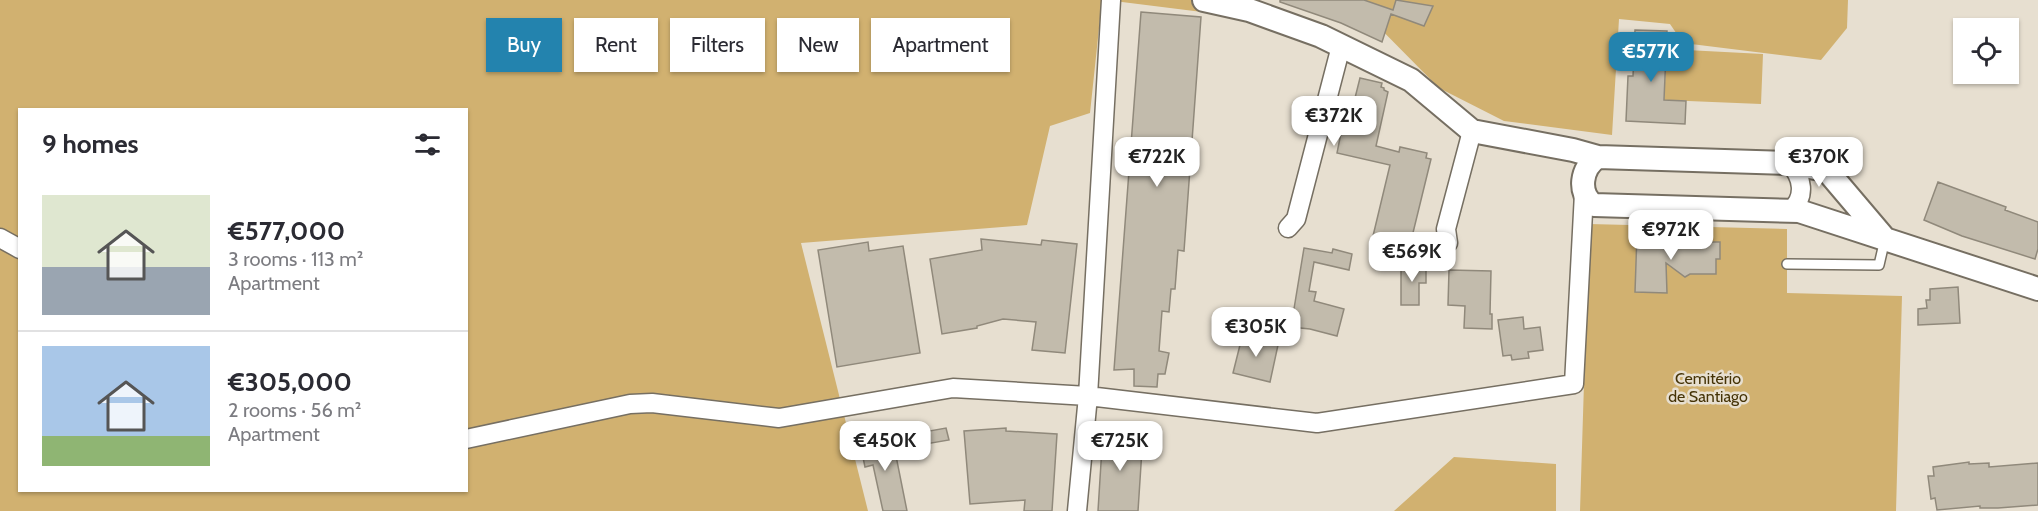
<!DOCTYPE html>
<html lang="en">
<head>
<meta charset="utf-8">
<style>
	:root { --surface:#fff; --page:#f2f2f3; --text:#2b2b33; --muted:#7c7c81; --line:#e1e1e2; --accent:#2383ae }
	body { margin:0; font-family:Cabin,sans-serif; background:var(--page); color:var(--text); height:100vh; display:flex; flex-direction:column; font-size:22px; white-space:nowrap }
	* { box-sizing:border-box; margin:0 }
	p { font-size:20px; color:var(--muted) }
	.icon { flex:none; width:33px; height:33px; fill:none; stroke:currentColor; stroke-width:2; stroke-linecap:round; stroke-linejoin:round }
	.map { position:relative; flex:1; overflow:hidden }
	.drawer { position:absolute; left:18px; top:108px; width:450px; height:384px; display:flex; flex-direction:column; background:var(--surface); border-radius:0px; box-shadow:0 2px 4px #0004 }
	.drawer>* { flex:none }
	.banner { position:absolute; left:486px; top:18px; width:570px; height:54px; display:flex; gap:12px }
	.fabs { position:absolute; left:1953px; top:18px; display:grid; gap:12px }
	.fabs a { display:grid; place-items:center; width:66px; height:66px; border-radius:0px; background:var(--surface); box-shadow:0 2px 4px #0004; font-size:30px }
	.price { position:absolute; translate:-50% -51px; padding:0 14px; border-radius:12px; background:#fff; color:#222; font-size:20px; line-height:39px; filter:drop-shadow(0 2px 3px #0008) }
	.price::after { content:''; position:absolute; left:50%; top:36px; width:18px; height:14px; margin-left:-9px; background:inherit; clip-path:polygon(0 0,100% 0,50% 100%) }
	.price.selected { background:var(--accent); color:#fff }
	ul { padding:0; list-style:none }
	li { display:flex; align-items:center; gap:18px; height:150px; padding:0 24px }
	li+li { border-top:2px solid var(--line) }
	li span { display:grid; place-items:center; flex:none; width:168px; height:120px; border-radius:0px; color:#555 }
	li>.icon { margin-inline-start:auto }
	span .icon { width:72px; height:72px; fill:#fffc; stroke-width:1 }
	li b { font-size:26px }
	h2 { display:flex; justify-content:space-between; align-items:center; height:72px; padding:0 24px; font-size:26px }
	.pill { padding:0 21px; border-radius:0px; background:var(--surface); box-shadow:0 2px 4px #0004; font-size:21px; line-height:54px }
	.pill.selected { background:var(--accent); color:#fff }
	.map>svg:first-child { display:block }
	.green { fill:#d1b170; fill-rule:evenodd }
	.building { fill:#c2bbac; stroke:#90897b; stroke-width:1.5 }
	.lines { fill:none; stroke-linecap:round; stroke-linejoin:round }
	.service-casing { stroke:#766f62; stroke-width:12 }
	.minor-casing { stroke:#766f62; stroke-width:21 }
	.tertiary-casing { stroke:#766f62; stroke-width:26 }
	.service { stroke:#fff; stroke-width:9 }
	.minor { stroke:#fff; stroke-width:18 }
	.tertiary { stroke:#fff; stroke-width:22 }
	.labels { text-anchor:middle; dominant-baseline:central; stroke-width:5; stroke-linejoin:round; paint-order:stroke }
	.park-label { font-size:16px; fill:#453306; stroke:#e7dfd0 }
</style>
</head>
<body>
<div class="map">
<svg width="2038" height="511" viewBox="0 0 2038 511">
	<rect width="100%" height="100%" fill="#e7dfd0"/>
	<path class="green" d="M0 0H1102L1090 113 1050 126 1027 225 801 243 868 511H0ZM20 110H466V490H20Z
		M1106 0H1254L1210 13Z
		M1352 0H1848L1847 28 1821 60 1683 43 1670 24 1619 19 1612 135 1504 121 1439 88Z
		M1667 49 1763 54 1761 104 1664 100Z
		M1589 224 1787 229V293L1902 296 1896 511H1580Z
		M1454 457 1556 464V511H1394Z"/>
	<path class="building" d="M1280 0H1364L1393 10 1396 0 1433 6 1424 26 1391 14 1382 42 1341 23 1280 2Z
		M1141 12 1201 17 1184 251 1178 250 1175 289H1171L1169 312 1162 311 1159 351 1169 353 1165 374H1158L1157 387 1134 386V369L1114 370Z
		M1635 30 1667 31 1664 100 1686 101 1685 124 1626 121 1628 76H1633Z
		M1360 78 1382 83 1381 87 1384 88V90L1388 92 1376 146 1399 152 1400 147 1427 153 1426 158 1431 159 1410 245 1373 236 1390 165 1337 153 1341 133 1345 134 1352 102H1354Z
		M1938 182 2006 207 2005 210 2038 222V249L2035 259 1962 236 1924 220Z
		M1637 234H1661L1660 242H1720V259H1716V274H1690L1685 277 1666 263 1667 293 1635 292Z
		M981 239 1041 245 1042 240 1077 244 1065 353 1032 350 1036 322 1003 319 977 326V328L942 334 930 259 982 250Z
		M868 242 869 251 903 246 920 353 837 367 818 250Z
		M1304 248 1332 253 1333 249 1352 254 1349 270 1314 262 1309 291 1316 292 1314 301 1344 309 1337 336 1310 329 1291 327Z
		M1401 265H1426V283H1419V305H1401Z
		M1449 270 1491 271 1490 314H1492V329L1464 328 1465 306 1448 305Z
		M1958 287 1960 323 1918 325V309L1927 308 1926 300H1930V289Z
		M1523 317 1524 329 1540 327 1543 350 1528 352 1529 358 1512 360 1511 355 1503 356 1498 320Z
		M1243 333 1261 337 1260 341 1278 345 1270 382 1233 373Z
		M946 428 949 440 920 445 918 433Z
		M1006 428V431L1057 434 1052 511H1024L1025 500 970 504 964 431Z
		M1103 431 1143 434 1138 511H1098Z
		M892 436 907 511H883L873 465 865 467 860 443Z
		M1969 462V464L1989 463V467L2038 463V505L1998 508H1980V506L1937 510 1935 498 1931 499 1928 476H1934L1933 467Z"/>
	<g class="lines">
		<defs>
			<path id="service" d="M1787 264 1879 265 1885 239"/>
			<path id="minor" d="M1789 163C1803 177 1806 197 1791 210
				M1288 228 1296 219 1341 46
				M0 238 20 249
				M1448 243 1446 229 1472 131
				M466 439 630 404 652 403 779 418 953 388 1088 396 1317 423 1574 384 1584 193
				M1077 511 1088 396 1111 0"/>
			<path id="tertiary" d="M1204 0 1249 10 1321 36 1411 80 1472 131 1573 150 1598 157 1789 163 1820 169 1829 173 1885 239
				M1598 157C1581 167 1577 194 1594 205L1799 211 2038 289"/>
		</defs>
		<use href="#service" class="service-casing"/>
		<use href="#minor" class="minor-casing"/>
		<use href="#tertiary" class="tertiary-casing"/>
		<use href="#service" class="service"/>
		<use href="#minor" class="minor"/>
		<use href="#tertiary" class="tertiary"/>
	</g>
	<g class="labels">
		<g class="park-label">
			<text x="1708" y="378">Cemitério<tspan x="1708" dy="18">de Santiago</tspan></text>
		</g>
	</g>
</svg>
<div class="fabs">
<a><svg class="icon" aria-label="locate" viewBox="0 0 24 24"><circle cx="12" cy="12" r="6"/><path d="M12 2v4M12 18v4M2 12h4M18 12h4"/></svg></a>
</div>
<b class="price selected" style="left:1651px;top:83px">€577K</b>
<b class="price" style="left:1334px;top:147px">€372K</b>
<b class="price" style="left:1157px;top:188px">€722K</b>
<b class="price" style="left:1819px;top:188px">€370K</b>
<b class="price" style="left:1671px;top:261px">€972K</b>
<b class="price" style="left:1412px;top:283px">€569K</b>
<b class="price" style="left:1256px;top:358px">€305K</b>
<b class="price" style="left:885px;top:472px">€450K</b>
<b class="price" style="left:1120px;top:472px">€725K</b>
<div class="banner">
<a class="pill selected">Buy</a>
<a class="pill">Rent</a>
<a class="pill">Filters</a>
<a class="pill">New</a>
<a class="pill">Apartment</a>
</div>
<section class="drawer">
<h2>9 homes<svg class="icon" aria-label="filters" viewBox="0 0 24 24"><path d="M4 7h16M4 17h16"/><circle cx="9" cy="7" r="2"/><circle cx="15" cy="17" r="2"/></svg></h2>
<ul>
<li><span style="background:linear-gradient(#dfe7d0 60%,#9aa5b1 0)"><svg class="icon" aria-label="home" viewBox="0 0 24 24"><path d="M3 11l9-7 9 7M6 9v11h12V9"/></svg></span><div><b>€577,000</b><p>3 rooms · 113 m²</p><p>Apartment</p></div></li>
<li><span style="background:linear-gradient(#a9c7e8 75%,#8fb573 0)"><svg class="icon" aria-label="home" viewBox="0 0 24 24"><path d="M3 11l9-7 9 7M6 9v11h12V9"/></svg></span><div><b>€305,000</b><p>2 rooms · 56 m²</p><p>Apartment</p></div></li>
</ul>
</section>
</div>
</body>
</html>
